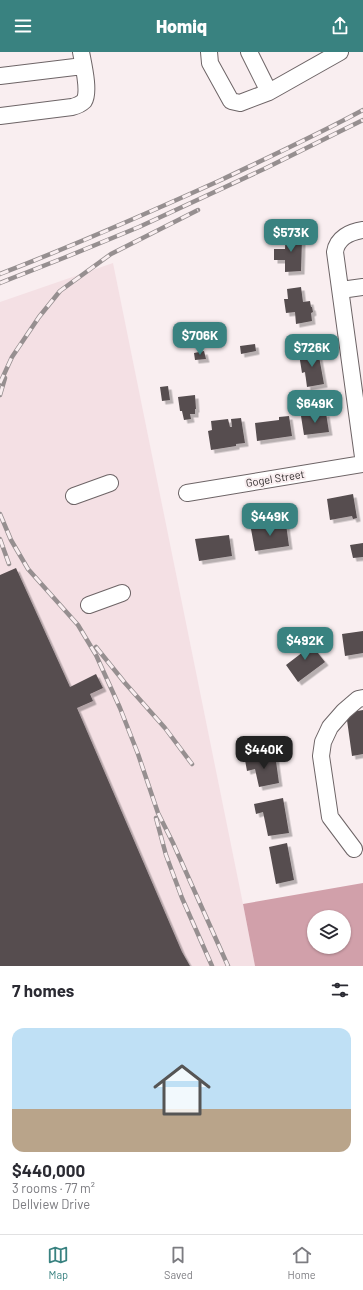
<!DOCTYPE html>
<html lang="en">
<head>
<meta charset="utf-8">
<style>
	:root { --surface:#fff; --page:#f2f2f3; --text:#2b2b33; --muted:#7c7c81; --line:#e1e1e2; --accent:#398280 }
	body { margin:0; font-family:Barlow,sans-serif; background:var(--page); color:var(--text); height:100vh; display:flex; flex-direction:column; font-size:15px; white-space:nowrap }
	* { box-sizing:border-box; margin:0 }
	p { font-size:13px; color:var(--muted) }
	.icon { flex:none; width:22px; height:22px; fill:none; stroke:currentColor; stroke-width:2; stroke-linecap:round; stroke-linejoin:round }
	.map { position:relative; height:914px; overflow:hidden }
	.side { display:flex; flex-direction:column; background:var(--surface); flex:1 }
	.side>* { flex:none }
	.controls { position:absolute; left:307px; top:858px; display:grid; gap:8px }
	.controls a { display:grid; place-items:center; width:44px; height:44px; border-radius:50%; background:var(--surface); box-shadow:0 1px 3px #0004; font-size:20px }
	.price { position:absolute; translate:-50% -34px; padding:0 9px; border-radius:8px; background:var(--accent); color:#fff; font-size:13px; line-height:26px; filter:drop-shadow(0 1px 2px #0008) }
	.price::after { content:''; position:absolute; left:50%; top:24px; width:12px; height:9px; margin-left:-6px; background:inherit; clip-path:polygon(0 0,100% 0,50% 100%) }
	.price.current { background:#222; color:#fff }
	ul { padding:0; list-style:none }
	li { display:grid; align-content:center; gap:8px; height:212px; padding:0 12px }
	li+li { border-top:1px solid var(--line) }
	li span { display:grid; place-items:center; height:124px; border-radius:12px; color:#555 }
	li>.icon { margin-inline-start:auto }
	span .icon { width:72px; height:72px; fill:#fffc; stroke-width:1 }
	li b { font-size:17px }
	h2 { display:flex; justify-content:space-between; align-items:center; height:48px; padding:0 12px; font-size:17px }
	header { display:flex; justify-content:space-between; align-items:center; height:52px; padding:0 12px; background:var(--accent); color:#fff; font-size:18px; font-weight:800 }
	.tab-bar { display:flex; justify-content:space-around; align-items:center; height:56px; border-top:1px solid var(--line); background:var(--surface); font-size:11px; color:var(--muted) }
	.tab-bar a { display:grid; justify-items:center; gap:2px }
	.tab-bar .current { color:var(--accent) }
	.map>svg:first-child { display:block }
	.built { fill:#f4e0e4 }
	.forest { fill:#d1a0aa; fill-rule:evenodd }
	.building { fill:#564d4f; filter:url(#shadow) }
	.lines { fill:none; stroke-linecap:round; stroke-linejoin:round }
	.minor-casing { stroke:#6d6466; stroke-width:18 }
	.minor { stroke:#fff; stroke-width:16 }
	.rail-casing { stroke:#968f90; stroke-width:4.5 }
	.rail { stroke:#f9eef0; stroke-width:3; stroke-dasharray:9; stroke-linecap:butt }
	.labels { text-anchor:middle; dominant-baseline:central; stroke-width:4; stroke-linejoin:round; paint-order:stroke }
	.street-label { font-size:11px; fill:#343030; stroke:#f9eef0 }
</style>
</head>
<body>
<header><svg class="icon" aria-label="menu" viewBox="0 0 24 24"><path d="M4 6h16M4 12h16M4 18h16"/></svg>Homiq<svg class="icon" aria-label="share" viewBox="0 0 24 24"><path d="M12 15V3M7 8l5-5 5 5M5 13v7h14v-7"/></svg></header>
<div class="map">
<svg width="363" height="914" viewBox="0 0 363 914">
	<defs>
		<filter id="shadow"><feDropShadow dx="3.5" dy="3.5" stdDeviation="0" flood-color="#0004"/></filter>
	</defs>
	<rect width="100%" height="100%" fill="#f9eef0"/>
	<path class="built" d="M113 211 243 852 255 914H0V250Z"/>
	<path class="forest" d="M363 831V914H255L243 852ZM314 865H344V895H314Z"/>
	<path class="building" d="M286 179H296V187L302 188 301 219 285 220V208H274V197H285Z
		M301 235 303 250 310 249 311 255H312L313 260 311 261 312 269 296 272 295 260 286 261 284 247H288L287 237Z
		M255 292 256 299 241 302 240 294Z
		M204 299 206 307 195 308 194 301Z
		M318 299 324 332 307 335 305 320 302 321 299 302Z
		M168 334 170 348 162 349 160 335Z
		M195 343 196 357H195V362H190L191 367 184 368 182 359H180L178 345Z
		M326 361 329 380 304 383 301 364Z
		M289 364 292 384 257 389 255 371 279 368V365Z
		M241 366 245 391 236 392V394L211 398 208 379 212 378 211 369 228 367 230 375H232L231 367Z
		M353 442 357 466 353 467 352 464 330 468 327 447Z
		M286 472 289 494 255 499 251 477Z
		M229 483 232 504 199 509 195 487Z
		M363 491V505L353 506 350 493Z
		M16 516 70 635 96 622 103 636 90 642 93 649 77 656 182 900 190 914H0V523Z
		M363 579V601L345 604 342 582Z
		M306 586 325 610 298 630 286 613 303 600 297 592Z
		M363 658V702L352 704 346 661Z
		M275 702 279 731 259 735 255 717 247 719 245 708Z
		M283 746 289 781 268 784 263 760 256 762 254 752Z
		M287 791 294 828 276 832 269 795Z"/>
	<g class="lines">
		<defs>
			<path id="minor" d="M209 0 210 11 231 49 240 51 269 40 340 0
				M249 0 269 40
				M0 24 83 14
				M0 64 72 55C76 54 81 52 84 49 90 40 83 11 81 0
				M363 178C350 180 337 186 335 200L363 405
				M341 238 363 235
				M187 441 363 412
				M74 444 110 431
				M89 553 122 541
				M354 797 330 765 321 704 323 690 330 675 344 659 358 647 363 646"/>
		</defs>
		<use href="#minor" class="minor-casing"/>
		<use href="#minor" class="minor"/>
		<defs>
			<path id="rail" d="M0 222C75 193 148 161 221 128 269 105 317 83 363 58
				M0 231 66 205 139 175 264 117 363 68
				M0 331 12 305 39 265 60 239 111 202 198 158
				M0 343 5 326
				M0 462 11 488 28 517 78 573 96 603 120 656 138 702 158 761 173 791 228 914
				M0 487 9 512
				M96 595 125 631 165 676 192 712
				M156 766 166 803 182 846 212 914"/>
		</defs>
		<use href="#rail" class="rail-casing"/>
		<use href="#rail" class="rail"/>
	</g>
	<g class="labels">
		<g class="street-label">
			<text transform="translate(275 426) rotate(-9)">Gogel Street</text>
		</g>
	</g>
</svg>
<div class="controls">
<a><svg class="icon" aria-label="layers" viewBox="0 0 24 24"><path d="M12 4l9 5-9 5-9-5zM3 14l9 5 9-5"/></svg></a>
</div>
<b class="price" style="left:291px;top:201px">$573K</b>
<b class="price" style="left:200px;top:304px">$706K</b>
<b class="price" style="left:312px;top:316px">$726K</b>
<b class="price" style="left:315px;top:372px">$649K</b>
<b class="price" style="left:270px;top:485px">$449K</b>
<b class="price" style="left:305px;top:609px">$492K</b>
<b class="price current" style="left:264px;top:718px">$440K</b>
</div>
<section class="side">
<h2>7 homes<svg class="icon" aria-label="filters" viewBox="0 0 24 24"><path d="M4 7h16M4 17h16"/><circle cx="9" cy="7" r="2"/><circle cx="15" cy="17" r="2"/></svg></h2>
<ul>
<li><span style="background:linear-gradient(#bfe0f5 65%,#b9a48a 0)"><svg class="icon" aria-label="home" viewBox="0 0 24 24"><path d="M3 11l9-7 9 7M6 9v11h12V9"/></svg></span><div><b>$440,000</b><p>3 rooms · 77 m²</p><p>Dellview Drive</p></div></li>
</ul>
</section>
<nav class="tab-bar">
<a class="current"><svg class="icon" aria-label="map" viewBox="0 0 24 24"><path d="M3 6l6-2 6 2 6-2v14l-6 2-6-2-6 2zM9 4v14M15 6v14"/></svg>Map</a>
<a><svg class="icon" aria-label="saved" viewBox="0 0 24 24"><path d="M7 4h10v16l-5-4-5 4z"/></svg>Saved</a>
<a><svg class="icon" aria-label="home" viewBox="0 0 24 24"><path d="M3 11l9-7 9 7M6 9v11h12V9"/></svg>Home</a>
</nav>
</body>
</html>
